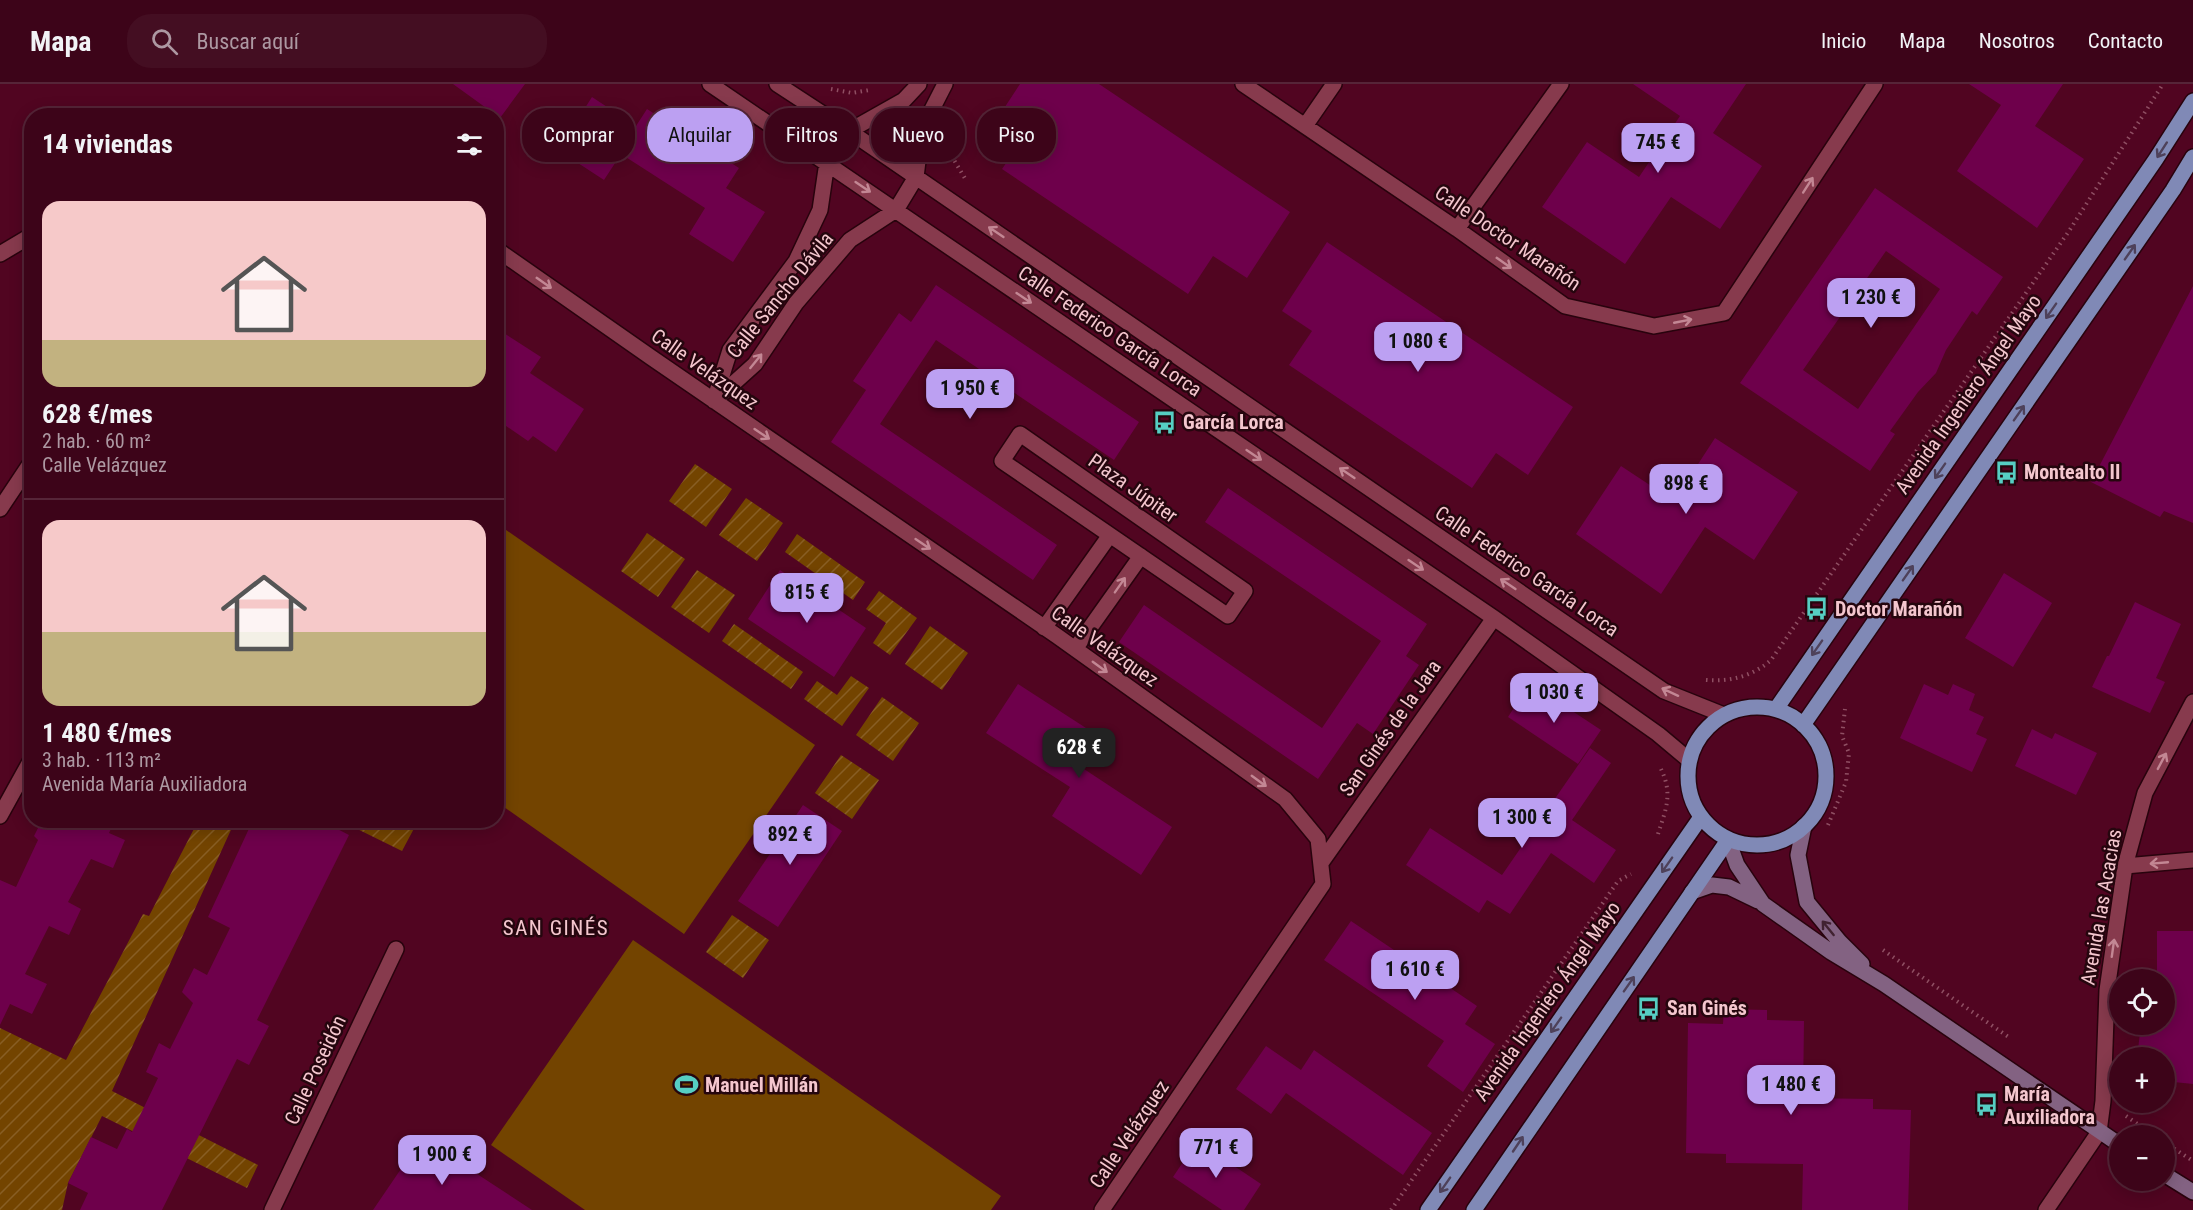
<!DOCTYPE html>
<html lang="es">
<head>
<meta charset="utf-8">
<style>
	:root { --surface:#3d0419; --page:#440e22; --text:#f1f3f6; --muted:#ad98a2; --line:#562538; --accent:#bca0f2 }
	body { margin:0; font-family:"Roboto Condensed",sans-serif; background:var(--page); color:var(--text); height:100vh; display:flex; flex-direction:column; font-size:22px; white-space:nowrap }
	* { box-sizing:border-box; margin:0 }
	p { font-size:20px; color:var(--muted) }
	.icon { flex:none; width:33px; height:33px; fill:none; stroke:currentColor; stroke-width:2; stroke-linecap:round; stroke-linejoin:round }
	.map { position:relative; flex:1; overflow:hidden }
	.side { position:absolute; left:24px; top:24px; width:480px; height:720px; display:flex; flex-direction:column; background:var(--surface); border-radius:24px; box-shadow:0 3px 15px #0003,0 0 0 2px var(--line) }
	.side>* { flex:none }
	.hud { position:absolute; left:522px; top:24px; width:570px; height:54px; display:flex; gap:12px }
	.fabs { position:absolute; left:2109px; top:885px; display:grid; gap:12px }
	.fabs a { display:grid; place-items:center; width:66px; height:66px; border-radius:50%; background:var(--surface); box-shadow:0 3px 15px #0003,0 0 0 2px var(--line); font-size:30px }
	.price { position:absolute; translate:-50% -51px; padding:0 14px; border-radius:12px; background:var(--accent); color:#111; font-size:20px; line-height:39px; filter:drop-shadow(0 2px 3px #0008) }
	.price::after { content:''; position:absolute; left:50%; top:36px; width:18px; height:14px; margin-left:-9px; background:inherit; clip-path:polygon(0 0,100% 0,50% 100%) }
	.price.on { background:#222; color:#fff }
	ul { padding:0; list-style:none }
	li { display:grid; align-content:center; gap:12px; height:318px; padding:0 18px }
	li+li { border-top:2px solid var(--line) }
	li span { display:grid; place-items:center; height:186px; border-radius:18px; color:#555 }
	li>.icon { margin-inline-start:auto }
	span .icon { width:108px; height:108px; fill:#fffc; stroke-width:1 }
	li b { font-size:26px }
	h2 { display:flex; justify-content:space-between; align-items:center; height:72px; padding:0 18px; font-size:26px }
	.tag { padding:0 21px; border-radius:24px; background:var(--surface); box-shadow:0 3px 15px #0003,0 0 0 2px var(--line); font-size:21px; line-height:54px }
	.tag.on { background:var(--accent); color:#111 }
	header { display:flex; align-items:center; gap:36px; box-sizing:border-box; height:84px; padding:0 30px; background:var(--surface); border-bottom:2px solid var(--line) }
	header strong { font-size:28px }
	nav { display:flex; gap:33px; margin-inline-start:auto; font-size:21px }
	.search { width:420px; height:54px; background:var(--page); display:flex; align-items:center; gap:15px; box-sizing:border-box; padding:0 21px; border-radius:24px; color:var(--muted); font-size:22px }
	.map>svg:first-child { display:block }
	.garden { fill:url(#garden-furrows) }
	.pitch { fill:#734400 }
	.building { fill:#6e004b; fill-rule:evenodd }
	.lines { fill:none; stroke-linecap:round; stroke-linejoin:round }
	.street-casing { stroke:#28030d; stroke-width:18 }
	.secondary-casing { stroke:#28030d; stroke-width:18 }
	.primary-casing { stroke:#28030d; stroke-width:18 }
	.path { stroke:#8f4f63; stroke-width:4; stroke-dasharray:1.5 4.5; stroke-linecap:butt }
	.street { stroke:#873a4d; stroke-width:15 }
	.secondary { stroke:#836282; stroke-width:15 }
	.primary { stroke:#8089b6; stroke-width:15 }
	.oneway { stroke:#4e415a }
	.oneway2 { stroke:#c38794 }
	.oneway3 { stroke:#412231 }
	.labels { text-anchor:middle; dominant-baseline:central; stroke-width:5; stroke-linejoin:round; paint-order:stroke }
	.street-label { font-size:20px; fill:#f4c6ce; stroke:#25060e }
	.poi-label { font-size:20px; font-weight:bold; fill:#f4c6ce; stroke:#25060e; text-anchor:start }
	.neighbourhood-label { font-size:21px; letter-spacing:1.5px; fill:#f4c6ce; stroke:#25060e }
</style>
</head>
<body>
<header>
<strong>Mapa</strong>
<div class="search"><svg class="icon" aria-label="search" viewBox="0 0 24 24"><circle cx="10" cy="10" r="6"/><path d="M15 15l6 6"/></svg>Buscar aquí</div>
<nav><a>Inicio</a><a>Mapa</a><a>Nosotros</a><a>Contacto</a></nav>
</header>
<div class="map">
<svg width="2193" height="1126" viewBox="0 0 2193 1126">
	<defs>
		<pattern id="garden-furrows" width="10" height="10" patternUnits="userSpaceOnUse" patternTransform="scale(1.5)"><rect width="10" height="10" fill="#734400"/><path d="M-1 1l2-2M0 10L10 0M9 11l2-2" fill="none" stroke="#885e24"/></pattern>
	</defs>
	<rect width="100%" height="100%" fill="#510521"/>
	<path class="garden" d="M695 380 732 405 706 443 669 417Z
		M746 414 783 439 757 477 719 451Z
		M647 449 685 475 658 513 621 487Z
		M797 450 865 498 853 516 785 468Z
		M697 486 735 511 709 549 671 523Z
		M879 507 917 534 890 571 873 559 886 539 866 525Z
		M734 540 803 588 791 605 722 557Z
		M930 542 968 569 942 606 905 580Z
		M851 592 869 604 842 642 804 615 817 597 837 611Z
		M882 613 919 639 893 677 856 651Z
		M841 671 879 696 852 735 815 709Z
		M198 737H235L112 1007 258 1081 247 1104 102 1032 68 1099 62 1126H0V944L66 976 143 830 149 832Z
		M341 737H418L402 767Z
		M732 831 769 856 743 894 706 868Z"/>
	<path class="pitch" d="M496 439 815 661 684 850 497 718Z
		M633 856 1001 1112 991 1126H585L491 1061Z"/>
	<path class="building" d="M453 0H525L500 34Z
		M1020 0H1099L1290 128 1247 194 1213 172 1188 210 1002 85 1026 50 999 32Z
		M1633 0H1746L1713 49 1762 82 1720 145 1671 113 1625 180 1542 123 1587 58 1639 93 1680 32Z
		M1969 0H2063L2035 42 2084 75 2037 144 1957 87 2001 21Z
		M592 13 636 42 647 25 739 84 726 104 765 128 733 178 689 150 705 124 621 70 604 96 558 66Z
		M1875 104 2003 193 1977 231 1972 227 1946 266 1936 289 1918 308 1890 347 1895 350 1870 387 1740 299ZM1886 167 1940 205 1858 325 1803 286Z
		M1327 158 1573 323 1528 391 1496 369 1472 404 1289 281 1312 247 1282 227Z
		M936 201 1139 338 1114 376 936 256 880 340 1057 461 1033 496 831 358 866 306 853 297 899 229 911 238Z
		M2193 202V439L2164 427 2160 433 2091 398Z
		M496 244 541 273 530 289 584 325 556 368 533 352 528 357 496 335Z
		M1715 354 1798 408 1754 476 1705 443 1661 510 1576 450 1621 382 1674 417Z
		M1228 404 1427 540 1406 572 1419 581 1373 650 1357 639 1318 695 1119 558 1144 521 1322 644 1381 557 1205 438Z
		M780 486 866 544 834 593 748 535Z
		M2004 489 2052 519 2013 583 1965 554Z
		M2135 518 2181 540 2156 594 2165 598 2150 629 2092 603 2107 572H2109Z
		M1530 599 1601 646 1578 680 1508 633Z
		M1018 600 1103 655 1084 685 1172 743 1141 791 1052 732 1070 703 986 649Z
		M1924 600 1948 611 1953 600 1975 610 1969 626 1984 633 1976 650 1987 655 1972 688 1900 654Z
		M2032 645 2052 655 2055 649 2097 669 2076 711 2015 682Z
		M1590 664 1611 679 1572 736 1616 766 1594 799 1551 769 1510 830 1487 816 1479 829 1406 781 1430 744 1502 791Z
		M803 721 842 747 778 843 738 817Z
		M42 736H115L109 749 125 756 113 784 91 775 68 818 81 825 69 851 49 842 25 890 47 900 32 930 10 920 0 941V796L16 803 38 756 34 752Z
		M253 736H320L349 751 257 936 269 942 249 981 237 975 162 1126H80L88 1109 68 1099 91 1053 117 1065 127 1045 132 1048 158 994 146 988 159 959 170 965 193 919 182 908 194 884 207 891 230 844 208 833Z
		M1351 837 1477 922 1465 940 1495 960 1463 1008 1427 982 1444 957 1324 876Z
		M2157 847H2193V1000L2164 997V974H2137L2141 940H2164V896H2157Z
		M1724 925 1767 926V936L1804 937 1803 1014 1873 1015V1025L1911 1026 1908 1126H1802L1803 1080 1726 1079V1070L1686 1069 1688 939 1723 940Z
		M1266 962 1301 986 1314 966 1432 1049 1403 1091 1286 1009 1271 1030 1236 1005Z
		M422 1054 532 1126H373Z
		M1197 1057 1261 1100 1244 1126H1222L1173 1093Z"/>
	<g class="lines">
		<defs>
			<path id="street" d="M710 0 1494 534 1658 650 1689 676
				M777 0 849 47 1664 607 1724 631
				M1243 0 1457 145 1565 222 1654 242 1724 229 1875 0
				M1305 42 1334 0
				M1457 145 1561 0
				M496 165 652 274 1057 552 1285 715 1318 755 1323 800 1102 1126
				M0 170 32 151
				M714 317 755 280 796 219 850 156 896 126 916 93 922 45 945 0
				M714 317 730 266 796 177 820 126 827 78 849 47 904 16 919 0
				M1020 350 1245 507 1228 532 1002 377Z
				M0 425 32 377
				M1044 544 1110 451
				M1075 565 1141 472
				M0 732 32 674
				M1321 779 1494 534
				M2125 782 2193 776
				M272 1126 396 865
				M2046 1126 2099 1048 2103 1017 2107 906 2125 782 2145 709 2193 618"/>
			<path id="secondary" d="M1804 742 1798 771 1807 818 1839 857 1862 880
				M1728 756 1737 781 1763 820 1831 868 1884 900 2120 1061
				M1692 808 1712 801 1729 803 1758 817
				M2164 1090 2193 1108"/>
			<path id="primary" d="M1688 692a69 69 0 1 1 138 0a69 69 0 1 1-138 0Z
				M1776 625 2156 75 2193 17
				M1803 641 2173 106 2193 73
				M1428 1126 1701 733
				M1474 1126 1728 756"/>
		</defs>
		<use href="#street" class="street-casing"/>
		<use href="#secondary" class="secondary-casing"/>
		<use href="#primary" class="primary-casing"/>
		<path class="path" d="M831 5 852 9 870 6
			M947 48 954 76 966 96
			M1706 596C1730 598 1753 592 1771 576L2069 147 2163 0
			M1828 741 1846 698 1849 669 1842 652 1845 625
			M1658 750C1666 725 1673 710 1661 685
			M1883 866 2010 954
			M2126 1032 2155 1052
			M2164 1058 2193 1077
			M1391 1126 1618 797 1631 790"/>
		<use href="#street" class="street"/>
		<use href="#secondary" class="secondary"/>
		<use href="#primary" class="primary"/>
	</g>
	<defs><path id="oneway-shaft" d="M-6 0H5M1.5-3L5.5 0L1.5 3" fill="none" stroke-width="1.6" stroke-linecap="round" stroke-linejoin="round" transform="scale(1.5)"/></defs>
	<g class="oneway">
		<use href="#oneway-shaft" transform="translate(2162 66) rotate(123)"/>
		<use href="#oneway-shaft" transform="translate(2130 168) rotate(-55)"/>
		<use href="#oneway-shaft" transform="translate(2051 227) rotate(125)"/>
		<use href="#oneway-shaft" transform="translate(2019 329) rotate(-55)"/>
		<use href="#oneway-shaft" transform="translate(1940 387) rotate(125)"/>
		<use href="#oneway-shaft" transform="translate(1908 489) rotate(-55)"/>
		<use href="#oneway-shaft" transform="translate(1817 564) rotate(125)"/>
		<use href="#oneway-shaft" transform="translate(1667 781) rotate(125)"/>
		<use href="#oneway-shaft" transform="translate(1629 900) rotate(-55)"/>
		<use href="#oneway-shaft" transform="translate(1556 941) rotate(125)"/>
		<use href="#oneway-shaft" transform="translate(1518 1060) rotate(-56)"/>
		<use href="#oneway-shaft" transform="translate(1445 1101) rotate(125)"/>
	</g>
	<g class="oneway2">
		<use href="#oneway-shaft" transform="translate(1808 101) rotate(-57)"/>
		<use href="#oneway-shaft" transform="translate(863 103) rotate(34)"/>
		<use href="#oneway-shaft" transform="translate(996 148) rotate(-146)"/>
		<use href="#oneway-shaft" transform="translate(1504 179) rotate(35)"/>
		<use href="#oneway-shaft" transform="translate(544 199) rotate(35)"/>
		<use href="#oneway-shaft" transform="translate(1024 214) rotate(34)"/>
		<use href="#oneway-shaft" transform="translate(1683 237) rotate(-11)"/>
		<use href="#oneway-shaft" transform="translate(756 277) rotate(-51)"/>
		<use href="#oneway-shaft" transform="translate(762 350) rotate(34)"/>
		<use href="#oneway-shaft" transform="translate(1254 371) rotate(34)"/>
		<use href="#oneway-shaft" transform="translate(1347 389) rotate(-146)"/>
		<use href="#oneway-shaft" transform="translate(923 460) rotate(34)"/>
		<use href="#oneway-shaft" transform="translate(1416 481) rotate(34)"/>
		<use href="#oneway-shaft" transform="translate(1508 500) rotate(-146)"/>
		<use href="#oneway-shaft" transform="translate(1120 501) rotate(-55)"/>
		<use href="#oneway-shaft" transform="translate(1100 583) rotate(36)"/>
		<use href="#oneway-shaft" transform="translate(1670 608) rotate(-155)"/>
		<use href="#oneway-shaft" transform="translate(2162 677) rotate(-62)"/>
		<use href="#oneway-shaft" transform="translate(1259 697) rotate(36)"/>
		<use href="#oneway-shaft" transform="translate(2159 779) rotate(175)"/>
		<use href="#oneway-shaft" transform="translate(2113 864) rotate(-82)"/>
	</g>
	<use class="oneway3" href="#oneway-shaft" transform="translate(1828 844) rotate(-129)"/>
	<defs>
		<symbol id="bus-bare" viewBox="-9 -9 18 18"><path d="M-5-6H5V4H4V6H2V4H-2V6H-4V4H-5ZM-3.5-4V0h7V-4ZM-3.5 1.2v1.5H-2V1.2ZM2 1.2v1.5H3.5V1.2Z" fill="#56cec3" stroke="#25060e" stroke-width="2.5" paint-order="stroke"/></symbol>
		<symbol id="stadium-bare" viewBox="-9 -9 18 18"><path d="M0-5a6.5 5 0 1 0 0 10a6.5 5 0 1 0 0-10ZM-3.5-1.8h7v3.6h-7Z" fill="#56cec3" stroke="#25060e" stroke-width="2.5" paint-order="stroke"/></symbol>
	</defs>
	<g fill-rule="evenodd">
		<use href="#bus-bare" x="1148" y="322" width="33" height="33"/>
		<use href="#bus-bare" x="1990" y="372" width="33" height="33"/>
		<use href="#bus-bare" x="1800" y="508" width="33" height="33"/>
		<use href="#bus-bare" x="1632" y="908" width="33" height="33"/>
		<use href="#stadium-bare" x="670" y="984" width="33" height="33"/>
		<use href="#bus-bare" x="1970" y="1004" width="33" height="33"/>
	</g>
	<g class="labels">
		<g class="street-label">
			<text transform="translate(1508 154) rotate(34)">Calle Doctor Marañón</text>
			<text transform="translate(780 211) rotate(-51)">Calle Sancho Dávila</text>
			<text transform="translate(1110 247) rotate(34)">Calle Federico García Lorca</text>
			<text transform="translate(705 285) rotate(35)">Calle Velázquez</text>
			<text transform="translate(1968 310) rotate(-55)">Avenida Ingeniero Ángel Mayo</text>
			<text transform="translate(1133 404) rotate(35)">Plaza Júpiter</text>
			<text transform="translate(1527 487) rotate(34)">Calle Federico García Lorca</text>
			<text transform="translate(1105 562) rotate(35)">Calle Velázquez</text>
			<text transform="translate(1390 644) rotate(-55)">San Ginés de la Jara</text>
			<text transform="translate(2101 823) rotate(-80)">Avenida las Acacias</text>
			<text transform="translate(1547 917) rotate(-55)">Avenida Ingeniero Ángel Mayo</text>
			<text transform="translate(315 986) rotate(-65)">Calle Poseidón</text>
			<text transform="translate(1129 1050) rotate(-56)">Calle Velázquez</text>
		</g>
		<g class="poi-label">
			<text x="1183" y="338">García Lorca</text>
			<text x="2024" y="388">Montealto II</text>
			<text x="1835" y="525">Doctor Marañón</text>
			<text x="1667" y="924">San Ginés</text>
			<text x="705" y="1001">Manuel Millán</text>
			<text x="2004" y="1010">María<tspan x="2004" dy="23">Auxiliadora</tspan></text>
		</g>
		<g class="neighbourhood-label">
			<text x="556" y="844">SAN GINÉS</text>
		</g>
	</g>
</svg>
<div class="fabs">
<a><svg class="icon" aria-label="locate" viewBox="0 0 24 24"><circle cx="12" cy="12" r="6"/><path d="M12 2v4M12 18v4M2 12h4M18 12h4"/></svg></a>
<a>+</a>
<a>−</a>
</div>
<b class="price" style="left:1658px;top:90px">745 €</b>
<b class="price" style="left:1871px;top:245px">1 230 €</b>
<b class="price" style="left:1418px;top:289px">1 080 €</b>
<b class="price" style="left:970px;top:336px">1 950 €</b>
<b class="price" style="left:1686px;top:431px">898 €</b>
<b class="price" style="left:807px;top:540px">815 €</b>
<b class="price" style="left:1554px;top:640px">1 030 €</b>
<b class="price on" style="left:1079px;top:695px">628 €</b>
<b class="price" style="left:1522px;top:765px">1 300 €</b>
<b class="price" style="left:790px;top:782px">892 €</b>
<b class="price" style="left:1415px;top:917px">1 610 €</b>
<b class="price" style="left:1791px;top:1032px">1 480 €</b>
<b class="price" style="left:1216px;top:1095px">771 €</b>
<b class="price" style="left:442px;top:1102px">1 900 €</b>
<div class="hud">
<a class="tag">Comprar</a>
<a class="tag on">Alquilar</a>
<a class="tag">Filtros</a>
<a class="tag">Nuevo</a>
<a class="tag">Piso</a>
</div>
<section class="side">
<h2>14 viviendas<svg class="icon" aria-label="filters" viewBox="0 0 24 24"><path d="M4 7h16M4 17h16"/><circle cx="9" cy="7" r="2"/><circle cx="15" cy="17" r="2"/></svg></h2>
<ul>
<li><span style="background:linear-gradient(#f6c9c9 75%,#c2b280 0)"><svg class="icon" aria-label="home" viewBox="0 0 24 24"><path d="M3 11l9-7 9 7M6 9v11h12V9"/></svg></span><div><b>628 €/mes</b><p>2 hab. · 60 m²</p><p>Calle Velázquez</p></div></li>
<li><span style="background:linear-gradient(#f6c9c9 60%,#c2b280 0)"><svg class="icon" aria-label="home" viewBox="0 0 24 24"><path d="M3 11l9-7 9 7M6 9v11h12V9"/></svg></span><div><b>1 480 €/mes</b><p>3 hab. · 113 m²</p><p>Avenida María Auxiliadora</p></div></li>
</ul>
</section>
</div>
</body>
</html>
